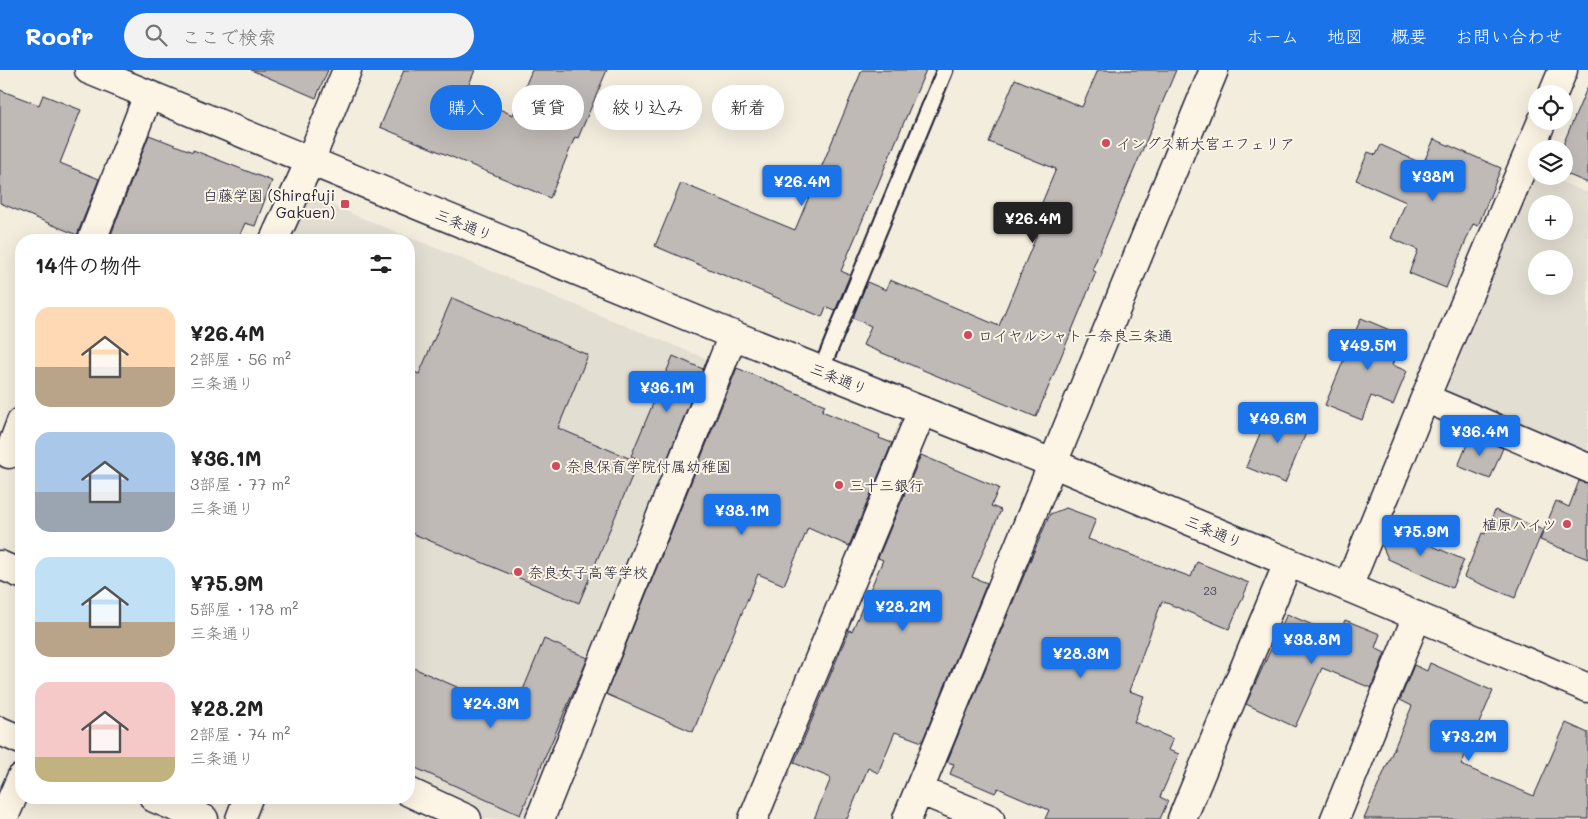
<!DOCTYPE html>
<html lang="ja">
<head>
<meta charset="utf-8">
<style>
	:root { --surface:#fff; --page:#f2f2f2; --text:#222; --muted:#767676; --accent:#1a73e8 }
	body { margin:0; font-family:Mali,"Klee One",sans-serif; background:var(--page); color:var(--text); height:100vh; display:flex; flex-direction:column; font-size:19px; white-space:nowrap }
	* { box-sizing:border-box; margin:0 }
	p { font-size:16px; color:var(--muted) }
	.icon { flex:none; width:28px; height:28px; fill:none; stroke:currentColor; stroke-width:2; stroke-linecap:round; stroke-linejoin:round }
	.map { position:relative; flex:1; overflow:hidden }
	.panel { position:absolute; left:15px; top:164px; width:400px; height:570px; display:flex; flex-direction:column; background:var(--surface); border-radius:20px; box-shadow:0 5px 20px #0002 }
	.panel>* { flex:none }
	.guide { position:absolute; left:430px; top:15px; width:475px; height:45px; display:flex; gap:10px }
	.fabs { position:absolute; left:1528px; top:15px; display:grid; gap:10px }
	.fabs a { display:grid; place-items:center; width:45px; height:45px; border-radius:50%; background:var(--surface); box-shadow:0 5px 20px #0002; font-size:25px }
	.price { position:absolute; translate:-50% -42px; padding:0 11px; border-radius:5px; background:var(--accent); color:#fff; font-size:16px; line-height:32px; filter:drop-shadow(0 1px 2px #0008) }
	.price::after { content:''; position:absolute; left:50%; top:30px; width:15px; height:11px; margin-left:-8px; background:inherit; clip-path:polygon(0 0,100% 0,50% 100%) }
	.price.active { background:#222; color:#fff }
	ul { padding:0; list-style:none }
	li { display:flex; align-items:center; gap:15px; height:125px; padding:0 20px }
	li span { display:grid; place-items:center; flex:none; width:140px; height:100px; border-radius:15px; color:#555 }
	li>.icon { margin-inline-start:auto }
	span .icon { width:60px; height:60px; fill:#fffc; stroke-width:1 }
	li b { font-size:21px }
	h2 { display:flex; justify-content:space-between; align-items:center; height:60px; padding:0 20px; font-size:21px }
	.pill { padding:0 18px; border-radius:22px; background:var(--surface); box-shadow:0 5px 20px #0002; font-size:18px; line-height:45px }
	.pill.active { background:var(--accent); color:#fff }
	header { display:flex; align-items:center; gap:30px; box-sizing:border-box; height:70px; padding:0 25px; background:var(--accent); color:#fff }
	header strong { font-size:24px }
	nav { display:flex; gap:28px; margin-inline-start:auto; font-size:18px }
	.search { width:350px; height:45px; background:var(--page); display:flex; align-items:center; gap:12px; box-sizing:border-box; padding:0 18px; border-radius:28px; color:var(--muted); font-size:19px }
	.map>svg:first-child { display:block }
	.built { fill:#e3ded2; fill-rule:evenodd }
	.building { fill:#bfbab6; stroke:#22223b }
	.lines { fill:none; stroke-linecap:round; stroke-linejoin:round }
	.service-casing { stroke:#22223b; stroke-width:19 }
	.minor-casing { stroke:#22223b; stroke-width:31 }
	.tertiary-casing { stroke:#22223b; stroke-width:31 }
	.service { stroke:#fcf5e5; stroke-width:15 }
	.minor { stroke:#fcf5e5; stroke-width:28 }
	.tertiary { stroke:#fcf5e5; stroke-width:28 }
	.poi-dot { fill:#d1495b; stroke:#fcf5e5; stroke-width:2 }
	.labels { text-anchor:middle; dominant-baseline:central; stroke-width:4; stroke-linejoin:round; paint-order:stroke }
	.number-label { font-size:12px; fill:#49485a }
	.poi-label { font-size:15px; fill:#22223b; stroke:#fcf5e5; text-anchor:start }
	.street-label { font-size:15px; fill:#22223b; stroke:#fcf5e5 }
</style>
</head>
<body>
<header>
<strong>Roofr</strong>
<div class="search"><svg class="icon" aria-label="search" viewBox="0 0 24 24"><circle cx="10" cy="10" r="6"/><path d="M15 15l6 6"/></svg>ここで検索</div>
<nav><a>ホーム</a><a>地図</a><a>概要</a><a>お問い合わせ</a></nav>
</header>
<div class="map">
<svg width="1588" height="749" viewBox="0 0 1588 749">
	<rect width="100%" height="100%" fill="#f3edde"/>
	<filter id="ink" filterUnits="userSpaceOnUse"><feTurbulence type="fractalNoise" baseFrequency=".02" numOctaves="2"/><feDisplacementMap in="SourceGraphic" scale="10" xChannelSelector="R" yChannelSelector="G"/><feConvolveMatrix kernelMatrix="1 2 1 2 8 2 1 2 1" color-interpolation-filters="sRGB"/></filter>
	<g filter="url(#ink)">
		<path class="built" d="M1534 101 1536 102V106H1547L1588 123V383L1450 324 1445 316ZM1536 134H1564V161H1536ZM1536 189H1564V216H1536Z
			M311 127 712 291 529 749H484L409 713V170H287L307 129Z"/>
		<path class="building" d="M251 0H328L316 28Z
			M404 0H475L465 24 513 45 532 0H607L578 68 575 67 550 128 380 57Z
			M862 0H926L841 201 850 205 835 241 826 237 822 247 655 176 681 113 795 160Z
			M1098 0H1176L1092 200 1096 202 1036 347 863 275 871 256 853 248 867 212 886 220 890 210 999 256 1043 150 1036 147 1056 99 989 72 1015 9 1082 37Z
			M1588 16V113L1564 103V72Z
			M0 20 39 35 43 25 81 40 60 93 99 109 77 165 0 133Z
			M149 65 193 82V80L272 111 255 156 245 153 238 170H109Z
			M1434 69 1501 98 1478 156 1473 154 1446 218 1409 203 1418 180 1391 168 1406 132 1356 110 1368 82 1376 85 1381 75 1423 94Z
			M452 228 588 285 558 358 638 392 579 533 409 462V300L419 304Z
			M1361 248 1404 266 1392 295 1407 301 1393 335 1371 326 1362 350 1325 335Z
			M673 286 703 299 663 400 631 386Z
			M737 298 825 335 822 341 880 365 879 368 892 373 849 476 808 458 784 515 758 504 693 662 606 624Z
			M1272 335 1311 351 1285 413 1246 397Z
			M1471 365 1503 378 1490 409 1458 396Z
			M921 385 999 418 991 436 1001 440 972 507 987 513 922 672 895 662 878 703 868 698 847 749H814L831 708 794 693 849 560 852 561 883 490 878 488Z
			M1579 411 1588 413V489L1540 470 1556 431 1569 437Z
			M1066 438 1096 449 1088 469 1191 507 1197 492 1249 513 1229 559 1162 531 1129 621 1144 626 1134 652 1173 669 1168 680 1179 684 1160 727 1168 731 1160 749H1045L1049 740 998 718 995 723 950 704 954 694 947 692 1027 498 1050 444Z
			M1495 440 1543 460 1515 528 1464 507 1482 463 1485 464Z
			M1390 455 1411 464 1410 466 1464 490 1452 518 1388 489 1382 475Z
			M1287 544 1338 566 1345 550 1380 564 1375 578 1385 583 1371 618 1322 598 1295 657 1246 634Z
			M544 569 588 588 520 745 409 695V596L514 642Z
			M1430 593 1493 621 1461 695 1534 726 1566 653 1588 663V749H1364L1412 636 1400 630 1414 595 1427 601Z"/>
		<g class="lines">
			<defs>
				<path id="service" d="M821 300 945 0"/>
				<path id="minor" d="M1553 24 1563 0
					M92 170 148 25
					M1425 328 1588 398
					M9 384 21 352
					M0 495 21 504
					M1348 517 1425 328 1542 51
					M0 661 21 670
					M919 720 990 749
					M409 722 467 749
					M154 728 204 749
					M240 749 248 728
					M540 749 733 265
					M753 749 922 341
					M907 749 1214 0
					M1182 749 1288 493
					M1335 749 1417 546"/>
				<path id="tertiary" d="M89 0 733 265 1052 393 1588 618
					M274 170 310 91 347 0
					M3 749 21 708"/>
			</defs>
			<use href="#service" class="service-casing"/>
			<use href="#minor" class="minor-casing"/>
			<use href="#tertiary" class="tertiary-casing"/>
			<use href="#service" class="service"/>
			<use href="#minor" class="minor"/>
			<use href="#tertiary" class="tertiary"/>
		</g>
	</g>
	<g class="poi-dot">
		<circle cx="1106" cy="73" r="5"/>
		<rect x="340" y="129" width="10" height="10" rx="2.5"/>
		<circle cx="968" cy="265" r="5"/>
		<circle cx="556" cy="396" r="5"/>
		<circle cx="839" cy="415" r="5"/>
		<circle cx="1567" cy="454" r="5"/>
		<circle cx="518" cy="502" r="5"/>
	</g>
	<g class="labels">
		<g class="number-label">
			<text x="1210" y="520">23</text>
		</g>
		<g class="poi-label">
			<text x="1116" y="73">イングス新大宮エフェリア</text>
			<text x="335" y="125" text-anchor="end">白藤学園 (Shirafuji<tspan x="335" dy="17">Gakuen)</tspan></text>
			<text x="978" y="265">ロイヤルシャトー奈良三条通</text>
			<text x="566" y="396">奈良保育学院付属幼稚園</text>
			<text x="849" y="415">三十三銀行</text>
			<text x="1557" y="454" text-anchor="end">植原ハイツ</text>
			<text x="528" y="502">奈良女子高等学校</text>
		</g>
		<g class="street-label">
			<text transform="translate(464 154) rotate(22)">三条通り</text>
			<text transform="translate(839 308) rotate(22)">三条通り</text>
			<text transform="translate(1214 461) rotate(23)">三条通り</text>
		</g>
	</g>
</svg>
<div class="fabs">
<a><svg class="icon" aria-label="locate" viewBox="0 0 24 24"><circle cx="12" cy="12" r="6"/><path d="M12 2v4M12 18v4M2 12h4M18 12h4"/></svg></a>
<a><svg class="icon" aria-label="layers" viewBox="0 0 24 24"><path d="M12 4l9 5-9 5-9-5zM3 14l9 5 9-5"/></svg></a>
<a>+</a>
<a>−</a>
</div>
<b class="price" style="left:1433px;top:132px">¥38M</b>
<b class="price" style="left:802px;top:137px">¥26.4M</b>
<b class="price active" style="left:1033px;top:174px">¥26.4M</b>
<b class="price" style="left:1368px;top:301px">¥49.5M</b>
<b class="price" style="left:667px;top:343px">¥36.1M</b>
<b class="price" style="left:1278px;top:374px">¥49.6M</b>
<b class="price" style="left:1480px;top:387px">¥36.4M</b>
<b class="price" style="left:742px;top:466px">¥38.1M</b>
<b class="price" style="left:1421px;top:487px">¥75.9M</b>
<b class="price" style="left:903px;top:562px">¥28.2M</b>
<b class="price" style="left:1312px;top:595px">¥38.8M</b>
<b class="price" style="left:1081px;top:609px">¥28.3M</b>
<b class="price" style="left:491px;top:659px">¥24.3M</b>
<b class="price" style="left:1469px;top:692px">¥73.2M</b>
<div class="guide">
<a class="pill active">購入</a>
<a class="pill">賃貸</a>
<a class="pill">絞り込み</a>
<a class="pill">新着</a>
</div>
<section class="panel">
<h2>14件の物件<svg class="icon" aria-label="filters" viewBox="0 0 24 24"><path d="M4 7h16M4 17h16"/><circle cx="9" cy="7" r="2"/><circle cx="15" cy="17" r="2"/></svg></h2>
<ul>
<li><span style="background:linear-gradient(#ffd9b3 60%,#b9a48a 0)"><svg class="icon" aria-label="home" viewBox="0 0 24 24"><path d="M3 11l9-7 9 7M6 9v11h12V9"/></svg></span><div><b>¥26.4M</b><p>2部屋 · 56 m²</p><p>三条通り</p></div></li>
<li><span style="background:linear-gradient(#a9c7e8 60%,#9aa5b1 0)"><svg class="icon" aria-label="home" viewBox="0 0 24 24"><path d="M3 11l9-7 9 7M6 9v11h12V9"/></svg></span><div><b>¥36.1M</b><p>3部屋 · 77 m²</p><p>三条通り</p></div></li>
<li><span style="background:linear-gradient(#bfe0f5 65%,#b9a48a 0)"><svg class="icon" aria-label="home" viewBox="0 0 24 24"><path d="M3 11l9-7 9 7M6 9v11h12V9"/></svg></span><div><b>¥75.9M</b><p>5部屋 · 178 m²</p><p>三条通り</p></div></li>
<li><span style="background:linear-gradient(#f6c9c9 75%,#c2b280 0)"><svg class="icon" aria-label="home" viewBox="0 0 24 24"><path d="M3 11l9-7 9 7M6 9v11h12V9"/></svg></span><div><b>¥28.2M</b><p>2部屋 · 74 m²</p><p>三条通り</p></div></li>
</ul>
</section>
</div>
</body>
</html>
